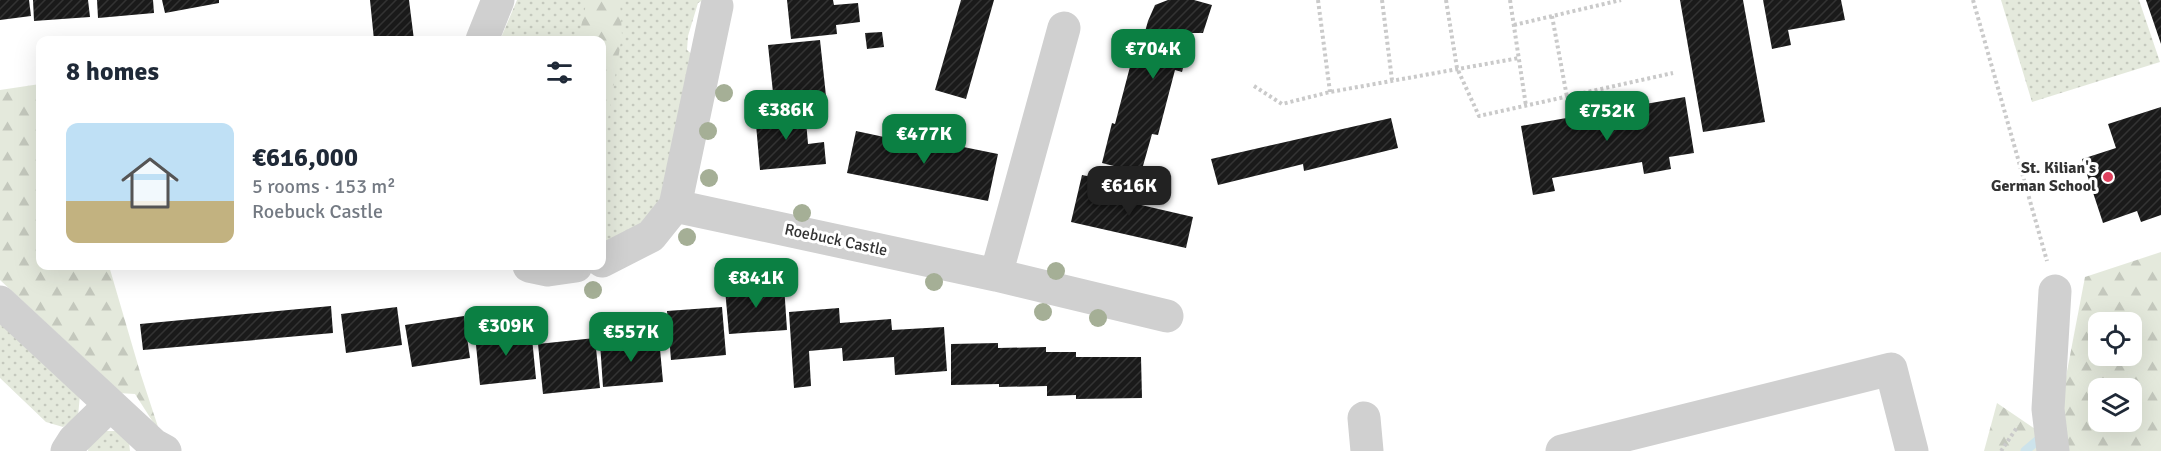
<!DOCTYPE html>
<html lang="en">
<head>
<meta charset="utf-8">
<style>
	:root { --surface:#fff; --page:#f2f2f3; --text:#1f2937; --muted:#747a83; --line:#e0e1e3; --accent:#0b8043 }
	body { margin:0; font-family:Signika,sans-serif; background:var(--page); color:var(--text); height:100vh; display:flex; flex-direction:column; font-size:22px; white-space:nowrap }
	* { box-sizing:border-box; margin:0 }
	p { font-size:20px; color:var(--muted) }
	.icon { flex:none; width:33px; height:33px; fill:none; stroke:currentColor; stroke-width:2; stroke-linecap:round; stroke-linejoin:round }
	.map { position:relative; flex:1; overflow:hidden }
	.details { position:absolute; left:36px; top:36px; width:570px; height:234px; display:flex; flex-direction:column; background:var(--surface); border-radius:12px; box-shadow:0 6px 24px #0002 }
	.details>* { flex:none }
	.buttons { position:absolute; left:2088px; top:312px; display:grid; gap:12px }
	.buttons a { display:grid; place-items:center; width:54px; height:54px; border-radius:12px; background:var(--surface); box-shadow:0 6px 24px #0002; font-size:30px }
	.price { position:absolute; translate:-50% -51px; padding:0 14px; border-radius:12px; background:var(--accent); color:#fff; font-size:20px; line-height:39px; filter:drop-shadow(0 2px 3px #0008) }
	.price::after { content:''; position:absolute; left:50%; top:36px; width:18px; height:14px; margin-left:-9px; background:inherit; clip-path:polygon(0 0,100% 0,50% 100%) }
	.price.on { background:#222; color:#fff }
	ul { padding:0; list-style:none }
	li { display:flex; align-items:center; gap:18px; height:150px; padding:0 30px }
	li+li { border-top:2px solid var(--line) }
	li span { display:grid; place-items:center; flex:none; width:168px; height:120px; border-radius:12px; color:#555 }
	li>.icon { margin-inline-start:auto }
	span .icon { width:72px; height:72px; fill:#fffc; stroke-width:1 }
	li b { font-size:26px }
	h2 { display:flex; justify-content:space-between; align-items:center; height:72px; padding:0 30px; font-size:26px }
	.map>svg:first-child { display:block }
	.grass { fill:url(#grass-dots) }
	.forest { fill:url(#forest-firs); fill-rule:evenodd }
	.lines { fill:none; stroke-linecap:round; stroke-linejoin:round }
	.stream { stroke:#cde3eb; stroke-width:9 }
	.building { fill:url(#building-hatch) }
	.path { stroke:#cacaca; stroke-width:4; stroke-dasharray:3 3; stroke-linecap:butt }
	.minor { stroke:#d0d0d0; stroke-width:33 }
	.tree { fill:#a5af96 }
	.poi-dot { fill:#df405d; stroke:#fff; stroke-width:2 }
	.labels { text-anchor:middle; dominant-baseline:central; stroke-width:6; stroke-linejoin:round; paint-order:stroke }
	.poi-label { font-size:16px; font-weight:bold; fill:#333; stroke:#fff; text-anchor:end }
	.street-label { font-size:16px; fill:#333; stroke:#fff }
</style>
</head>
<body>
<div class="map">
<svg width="2161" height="451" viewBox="0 0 2161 451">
	<defs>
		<pattern id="grass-dots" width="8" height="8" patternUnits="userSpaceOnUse" patternTransform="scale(1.5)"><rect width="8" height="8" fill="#e4e9dc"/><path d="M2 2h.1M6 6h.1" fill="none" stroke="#c4c8bd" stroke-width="1.8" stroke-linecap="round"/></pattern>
		<pattern id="forest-firs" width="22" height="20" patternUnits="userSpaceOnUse" patternTransform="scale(1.5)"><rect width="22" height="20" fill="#e4e9dc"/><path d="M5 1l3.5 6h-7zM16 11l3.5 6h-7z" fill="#c4c8bd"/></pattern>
		<pattern id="building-hatch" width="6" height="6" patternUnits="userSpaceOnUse" patternTransform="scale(1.5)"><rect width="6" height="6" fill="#1a1a1a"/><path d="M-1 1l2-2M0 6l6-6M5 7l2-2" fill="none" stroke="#333"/></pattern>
	</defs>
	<rect width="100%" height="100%" fill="#fff"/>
	<path class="grass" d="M517 0H703L698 3 688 36 687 50 697 59 660 206 648 223 602 246V40H500Z
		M2001 0H2139L2160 62 2032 102Z
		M0 315 80 395 78 416 63 427 46 422 0 378Z
		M100 431H116L129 442 130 451H88L89 441Z"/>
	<path class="forest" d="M587 0H620L622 35 602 155V40H578Z
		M40 84V266H109L140 372 160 433 135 394 118 393 100 373 0 280V90Z
		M2161 252V451H2065L2060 408 2085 277ZM2098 322H2132V356H2098ZM2098 388H2132V422H2098Z
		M1997 403 2044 435 2046 451H1984Z"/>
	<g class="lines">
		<path class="stream" d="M2025 451 2044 435"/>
	</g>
	<path class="building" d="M0 0H29L31 16 0 20Z
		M33 0H88L90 17 34 21Z
		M97 0H153L154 13 98 18Z
		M162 0H219V3L165 13Z
		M370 0H409L414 40H374Z
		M787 0H833L834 5 858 3 860 22 836 25 837 34 791 39Z
		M961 0H994L966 99 935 90Z
		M1168 0H1194L1212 5 1203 33H1192L1182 72 1175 70 1158 135 1152 134 1141 173 1102 163 1112 123 1115 124 1132 59 1137 60 1148 21 1155 5Z
		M1680 0H1743L1765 122 1703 132Z
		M1763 0H1841L1845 20 1788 30 1791 45 1772 49Z
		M2146 0H2161V44Z
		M882 32 884 47 867 49 865 33Z
		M820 40 826 96 774 102 768 45Z
		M1685 97 1694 153 1669 157 1671 169 1644 174 1642 162 1552 178 1555 191 1533 195 1521 126Z
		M2161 107V215L2141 222 2137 211 2103 223 2082 159 2116 148 2108 124Z
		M805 109 808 144 824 142 826 164 760 170 755 113Z
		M1391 118 1398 148 1304 171 1303 164 1218 185 1211 159Z
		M856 131 903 141 904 135 998 154 988 201 847 173Z
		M1082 175 1102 179 1098 195 1193 217 1186 248 1071 222Z
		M784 285 787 330 729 334 725 289Z
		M331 306 333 333 143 350 140 324Z
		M397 307 402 345 346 353 341 314Z
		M722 307 726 355 671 360 667 311Z
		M839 308 840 323 891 319 892 330 944 327 947 371 895 375 894 357 843 361 842 348 809 351 811 386 794 388 789 312Z
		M464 316 470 358 412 367 405 325Z
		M531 328 536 379 480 385 475 335Z
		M595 338 600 388 543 394 538 344Z
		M659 338 663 382 603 387 600 343Z
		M998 343V348L1046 347V352H1076V357H1141L1142 398 1076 399V395L1047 396V386L999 387V384L951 385V344Z"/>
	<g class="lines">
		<path class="path" d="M1318 0 1330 92
			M1382 0 1392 80
			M1446 0 1457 68 1479 116 1673 73
			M1510 0 1526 106
			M1973 0 2047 261
			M1552 16 1567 97
			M1514 25 1621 0
			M1254 86 1282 104 1330 92 1519 58
			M2001 451 2018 426"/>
		<path class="minor" d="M482 40 498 0
			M675 206 996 275 1167 316
			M602 261 651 236 675 206 717 6
			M529 266 548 270 576 266
			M996 275 1064 28
			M0 302 154 445 165 451
			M1364 418 1367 451
			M67 451 74 440 110 405
			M1562 451 1891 369 1912 451
			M2053 451 2048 409 2055 291"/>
	</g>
	<g class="tree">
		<circle cx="724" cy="93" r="9"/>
		<circle cx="708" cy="131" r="9"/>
		<circle cx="709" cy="178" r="9"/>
		<circle cx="802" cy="213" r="9"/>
		<circle cx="687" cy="237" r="9"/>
		<circle cx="1056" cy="271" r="9"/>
		<circle cx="934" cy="282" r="9"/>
		<circle cx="593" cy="290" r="9"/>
		<circle cx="1043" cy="312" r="9"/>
		<circle cx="1098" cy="318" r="9"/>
	</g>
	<circle class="poi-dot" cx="2108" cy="177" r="6"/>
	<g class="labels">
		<g class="poi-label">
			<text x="2096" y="168">St. Kilian's<tspan x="2096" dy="18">German School</tspan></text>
		</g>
		<g class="street-label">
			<text transform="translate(836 240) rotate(12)">Roebuck Castle</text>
		</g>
	</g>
</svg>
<div class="buttons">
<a><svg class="icon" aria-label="locate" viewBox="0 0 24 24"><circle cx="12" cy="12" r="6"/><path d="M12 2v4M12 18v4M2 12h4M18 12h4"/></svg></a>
<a><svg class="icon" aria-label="layers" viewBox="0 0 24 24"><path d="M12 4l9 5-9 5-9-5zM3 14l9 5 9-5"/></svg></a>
</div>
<b class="price" style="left:1153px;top:80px">€704K</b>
<b class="price" style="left:786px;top:141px">€386K</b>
<b class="price" style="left:1607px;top:142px">€752K</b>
<b class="price" style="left:924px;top:165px">€477K</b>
<b class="price on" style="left:1129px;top:217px">€616K</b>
<b class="price" style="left:756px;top:309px">€841K</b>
<b class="price" style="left:506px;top:357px">€309K</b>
<b class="price" style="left:631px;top:363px">€557K</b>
<section class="details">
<h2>8 homes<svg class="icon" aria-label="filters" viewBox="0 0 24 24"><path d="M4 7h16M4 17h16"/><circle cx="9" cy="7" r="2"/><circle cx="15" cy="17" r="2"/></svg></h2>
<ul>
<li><span style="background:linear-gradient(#bfe0f5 65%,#c2b280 0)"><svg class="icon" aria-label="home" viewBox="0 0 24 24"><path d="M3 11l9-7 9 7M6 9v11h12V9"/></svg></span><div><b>€616,000</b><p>5 rooms · 153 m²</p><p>Roebuck Castle</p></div></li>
</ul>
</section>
</div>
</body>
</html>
